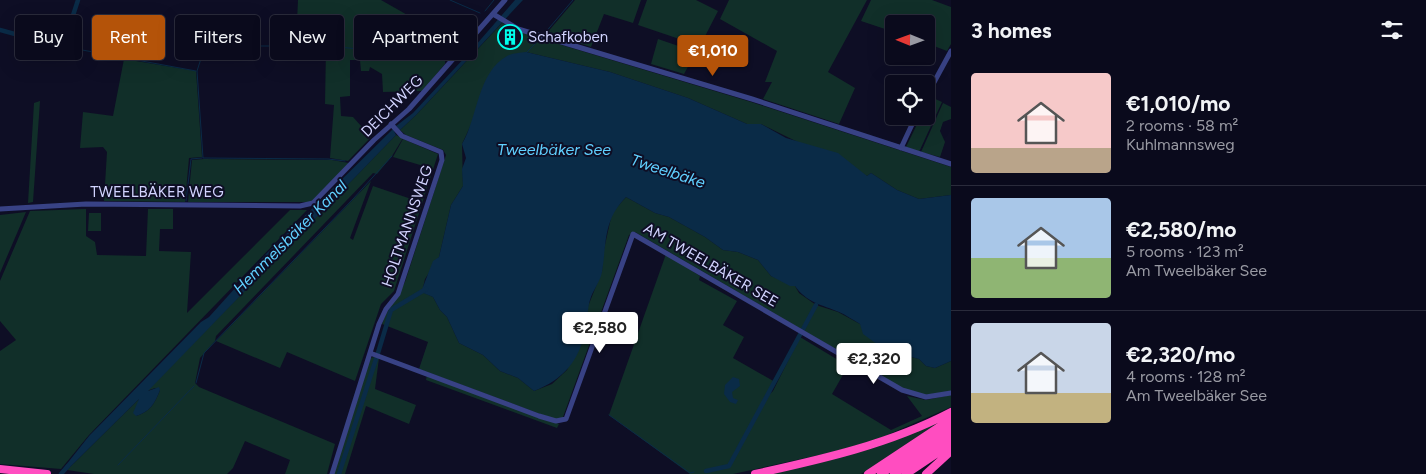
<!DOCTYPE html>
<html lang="en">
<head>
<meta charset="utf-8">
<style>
	:root { --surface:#0a0a1c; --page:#131325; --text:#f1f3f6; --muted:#999aa3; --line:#2a2b3b; --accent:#b45309 }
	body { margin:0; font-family:Figtree,sans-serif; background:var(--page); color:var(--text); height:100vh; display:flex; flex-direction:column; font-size:19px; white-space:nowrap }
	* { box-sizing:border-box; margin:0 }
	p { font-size:16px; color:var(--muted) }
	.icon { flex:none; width:28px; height:28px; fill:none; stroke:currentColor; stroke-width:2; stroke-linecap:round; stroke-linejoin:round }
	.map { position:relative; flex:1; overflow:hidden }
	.sheet { display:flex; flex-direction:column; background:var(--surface); width:475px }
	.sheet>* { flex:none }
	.guide { position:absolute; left:15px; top:15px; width:475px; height:45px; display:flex; gap:10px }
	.needle { width:32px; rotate:271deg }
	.controls { position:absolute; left:885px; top:15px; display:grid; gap:10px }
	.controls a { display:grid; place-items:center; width:50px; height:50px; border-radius:5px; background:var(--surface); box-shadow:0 5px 20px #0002,0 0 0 1px var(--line); font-size:25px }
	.price { position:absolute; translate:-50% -42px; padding:0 11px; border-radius:5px; background:#fff; color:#222; font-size:16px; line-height:32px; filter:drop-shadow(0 1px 2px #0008) }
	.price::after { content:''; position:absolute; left:50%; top:30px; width:15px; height:11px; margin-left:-8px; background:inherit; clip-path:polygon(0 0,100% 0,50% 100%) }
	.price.on { background:var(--accent); color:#fff }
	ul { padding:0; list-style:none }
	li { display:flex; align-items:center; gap:15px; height:125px; padding:0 20px }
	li+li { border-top:1px solid var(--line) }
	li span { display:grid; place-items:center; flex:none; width:140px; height:100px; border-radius:5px; color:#555 }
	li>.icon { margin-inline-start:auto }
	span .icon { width:60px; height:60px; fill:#fffc; stroke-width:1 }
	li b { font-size:21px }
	h2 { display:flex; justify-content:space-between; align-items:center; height:60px; padding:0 20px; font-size:21px }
	.chip { padding:0 18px; border-radius:5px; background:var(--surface); box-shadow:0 5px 20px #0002,0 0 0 1px var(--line); font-size:18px; line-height:45px }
	.chip.on { background:var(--accent); color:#fff }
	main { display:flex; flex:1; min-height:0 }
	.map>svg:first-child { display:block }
	.green { fill:#112f29 }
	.water { fill:#0a2b47 }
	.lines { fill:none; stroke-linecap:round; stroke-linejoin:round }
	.stream { stroke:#0a2b47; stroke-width:1 }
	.canal { stroke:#0a2b47; stroke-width:4.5 }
	.minor { stroke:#384285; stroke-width:5 }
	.highway { stroke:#ff4dc0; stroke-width:8 }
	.labels { text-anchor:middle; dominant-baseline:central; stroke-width:4; stroke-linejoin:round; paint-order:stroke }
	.poi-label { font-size:15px; fill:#d2d4ff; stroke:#0e0e25; text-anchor:start }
	.street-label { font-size:15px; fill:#d2d4ff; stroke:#0e0e25 }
	.water-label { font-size:16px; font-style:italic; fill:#60d0ff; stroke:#0e0e25 }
</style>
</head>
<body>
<main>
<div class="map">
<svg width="951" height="474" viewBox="0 0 951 474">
	<rect width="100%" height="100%" fill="#0e0e25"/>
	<path class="green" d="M298 0H381L462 46 450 59 445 60V64L422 91 383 92 382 74 370 67 369 71H361L360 60H350V96L340 97 341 116 353 117 371 137 348 161 330 158 334 105 325 104 326 48 296 44Z
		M575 0H641L633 23 604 14 591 47 547 33Z
		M647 0H696L718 11 700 46 638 25Z
		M729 0H867L828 72 855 88 839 124 763 99 772 82H765L777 51 720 19Z
		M871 0H932L951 7V44L947 51 926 43V24H894V32L861 21Z
		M502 23 535 37 751 102 951 167V195L919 199 897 190 871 173 867 176 761 124H747L688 98 610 72 526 52 475 116 462 144 463 186 451 205 439 257 425 279 422 292 433 297 440 310 447 317 459 343 483 355 500 371 518 378 534 391 552 384 567 370 586 328 587 309 602 271 603 254 612 213 626 197 655 213 669 217 705 237 723 250 738 252 758 260 771 276 795 286 799 293 816 305 838 312 860 324 885 350 919 359 926 366 935 368 951 361V391L926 395 902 388 635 232 629 235 563 417 559 421 419 369 428 342 382 324C387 308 398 297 405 282L446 155 443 150 406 135 400 130 416 115Z
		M658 39 696 52 684 74 651 64Z
		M124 59 196 71 202 157 189 158 185 202 104 201 107 152 103 147 80 148 83 112 113 116Z
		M931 97 942 102 919 152 906 147 921 116H926V106Z
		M40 101 33 202 28 203 34 103Z
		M943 103 951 107V119L943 122 940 131 945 142 940 157 921 152Z
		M396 135 403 138 392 156 377 174 373 173 216 336 215 341 200 358 195 383 199 387 335 444 327 474H285L290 460 245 441 233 468 227 474H94L67 470 139 399 136 416C150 412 155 403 160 390L155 388 147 391Z
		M403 139 438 154 394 291 381 304 355 381 287 352 280 368 216 341 371 181 350 238 353 240 373 186 420 202 416 199 419 182 427 167 393 157Z
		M204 159 332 160 349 163 311 202H188L192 160Z
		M86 209V236L95 242 97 255 146 256 148 209H173V229H160L159 251 191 252 187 313 290 210H307L89 435 61 469 0 464V351L16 340 0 321V281L30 211Z
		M26 212 0 273V215Z
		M89 213H101V231H88Z
		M666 254 700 276 699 280 737 301 723 325 744 337 733 358 775 382 764 397 765 399 773 391 800 337 848 366 832 394 891 430 922 416 907 396 926 400 951 395V407L878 439 833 452 733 474H690L609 415Z
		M374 357 379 358 375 389 416 405 409 424 366 406 345 474H334L370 358Z
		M427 375 559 424 557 428 426 380Z
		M950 415 861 474H766L808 465Z"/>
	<path class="water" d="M515 0H523L416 115 400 130 396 126 413 113 468 54Z
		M526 52 610 72 688 98 747 124H761L786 138 838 153 867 176 871 173 897 190 919 199 951 195V361L935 368 926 366 919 359 885 350 863 334 860 324C853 320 846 315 839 312 822 305 806 302 795 286H790L771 276 758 260 738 252 723 250 705 237 669 217 655 213 626 197C603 221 607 241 602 272 600 282 593 290 590 300 587 310 588 320 586 330 578 362 564 379 534 391L518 378 500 371 483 355 459 343 447 317 440 310 433 297 421 292 433 261 439 257 451 205 463 186 462 169 466 158 462 144C478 117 477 73 507 56 512 53 520 53 526 52Z
		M393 129 396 135 148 391 159 387 160 390C155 403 150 412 136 416L133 413 139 399 67 470H62L89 436 201 322 209 317 266 254Z
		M733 377 739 379 740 386 732 392 733 398 738 400 736 404 730 402 724 394 725 385Z"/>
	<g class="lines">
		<path class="stream" d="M450 0 480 13
			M485 11 494 0
			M544 34 573 0
			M66 47 196 71
			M526 53 539 40
			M345 161 328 159 203 158 197 71 205 46H329L446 58
			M186 201 191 159 202 158
			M196 383 204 353 353 199 392 156
			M609 415 690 473 694 472
			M118 465 194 386"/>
		<path class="canal" d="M0 30 44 42
			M50 44 63 46 78 0
			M378 353 391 310 426 289
			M706 471 729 466 816 305
			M61 474 68 466
			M339 474 376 359"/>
		<path class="minor" d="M493 14 518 29 752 99 951 164
			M926 97 951 51
			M901 148 916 116
			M0 209 86 204 300 206 313 203 374 140 409 109 505 0
			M370 353 539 416 556 421 566 419 633 234 902 390 926 397 951 393
			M332 474 379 324 386 309 398 294 442 160 441 152 402 136 391 124"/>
		<path class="highway" d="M0 469 47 474
			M755 474C823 459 890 444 951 412
			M868 474 951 419
			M881 474 951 428
			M894 474 951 436
			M906 474 951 444
			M926 474 951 451"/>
	</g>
	<defs>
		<symbol id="building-ring" viewBox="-11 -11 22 22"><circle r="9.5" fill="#0e0e25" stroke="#00fdec" stroke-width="1.5"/><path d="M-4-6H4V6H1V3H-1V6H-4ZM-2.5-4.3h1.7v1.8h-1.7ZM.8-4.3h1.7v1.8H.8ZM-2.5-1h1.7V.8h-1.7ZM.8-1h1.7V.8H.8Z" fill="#00fdec"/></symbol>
	</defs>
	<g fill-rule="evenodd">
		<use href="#building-ring" x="496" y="23" width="28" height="28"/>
	</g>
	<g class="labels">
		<g class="poi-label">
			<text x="528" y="37">Schafkoben</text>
		</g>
		<g class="street-label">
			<text transform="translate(392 106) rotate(-45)">DEICHWEG</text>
			<text x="157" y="192">TWEELBÄKER WEG</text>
			<text transform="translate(407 226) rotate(-71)">HOLTMANNSWEG</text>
			<text transform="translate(711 265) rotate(30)">AM TWEELBÄKER SEE</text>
		</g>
		<g class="water-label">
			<text x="554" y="149">Tweelbäker See</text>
			<text transform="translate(668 171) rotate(18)">Tweelbäke</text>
			<text transform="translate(290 237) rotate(-45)">Hemmelsbäker Kanal</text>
		</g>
	</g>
</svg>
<div class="controls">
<a><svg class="needle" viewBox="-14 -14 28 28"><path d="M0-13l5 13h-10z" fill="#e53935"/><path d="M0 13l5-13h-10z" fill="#999aa3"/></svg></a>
<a><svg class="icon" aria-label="locate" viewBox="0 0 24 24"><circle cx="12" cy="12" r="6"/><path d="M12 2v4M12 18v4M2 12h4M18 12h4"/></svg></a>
</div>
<b class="price on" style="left:713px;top:77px">€1,010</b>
<b class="price" style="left:600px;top:354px">€2,580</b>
<b class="price" style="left:874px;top:385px">€2,320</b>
<div class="guide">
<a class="chip">Buy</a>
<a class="chip on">Rent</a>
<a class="chip">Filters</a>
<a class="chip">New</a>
<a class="chip">Apartment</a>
</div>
</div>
<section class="sheet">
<h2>3 homes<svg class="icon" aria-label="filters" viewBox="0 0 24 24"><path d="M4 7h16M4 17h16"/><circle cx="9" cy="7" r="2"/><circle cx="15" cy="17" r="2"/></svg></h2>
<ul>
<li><span style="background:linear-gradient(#f6c9c9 75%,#b9a48a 0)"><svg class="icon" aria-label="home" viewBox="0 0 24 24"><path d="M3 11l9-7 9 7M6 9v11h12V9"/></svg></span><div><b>€1,010/mo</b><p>2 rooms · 58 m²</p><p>Kuhlmannsweg</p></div></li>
<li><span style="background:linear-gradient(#a9c7e8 60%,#8fb573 0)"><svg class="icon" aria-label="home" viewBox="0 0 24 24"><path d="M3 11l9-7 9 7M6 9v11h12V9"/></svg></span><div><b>€2,580/mo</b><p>5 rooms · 123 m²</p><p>Am Tweelbäker See</p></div></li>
<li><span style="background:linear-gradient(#c9d6e8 70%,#c2b280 0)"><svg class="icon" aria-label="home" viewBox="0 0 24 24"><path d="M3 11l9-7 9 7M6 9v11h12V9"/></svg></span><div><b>€2,320/mo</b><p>4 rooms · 128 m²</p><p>Am Tweelbäker See</p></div></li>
</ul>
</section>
</main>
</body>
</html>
